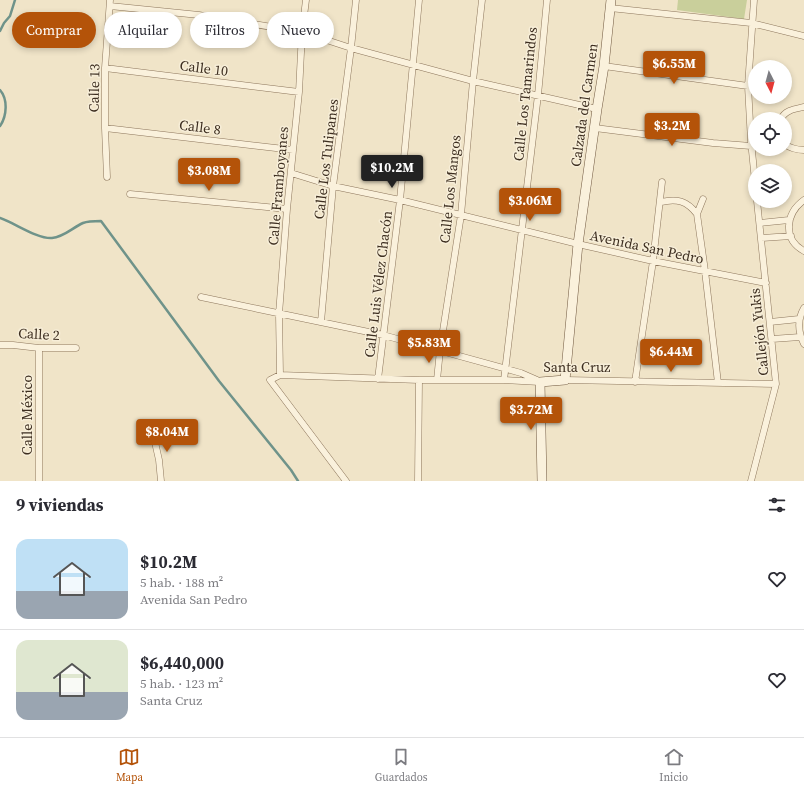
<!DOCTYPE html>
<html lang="es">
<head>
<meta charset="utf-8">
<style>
	:root { --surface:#fff; --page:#f7f7f7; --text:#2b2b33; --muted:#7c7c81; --line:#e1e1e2; --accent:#b45309 }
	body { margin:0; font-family:"Source Serif 4",serif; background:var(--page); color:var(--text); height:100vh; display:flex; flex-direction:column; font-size:15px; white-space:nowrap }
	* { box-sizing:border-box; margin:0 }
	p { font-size:13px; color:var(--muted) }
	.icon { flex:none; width:22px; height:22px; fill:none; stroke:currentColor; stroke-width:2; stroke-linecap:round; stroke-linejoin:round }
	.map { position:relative; height:481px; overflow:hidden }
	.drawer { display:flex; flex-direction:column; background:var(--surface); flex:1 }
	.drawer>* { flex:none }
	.hud { position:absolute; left:12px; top:12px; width:400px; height:36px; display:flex; gap:8px }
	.needle { width:26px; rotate:174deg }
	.controls { position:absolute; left:748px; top:60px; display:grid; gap:8px }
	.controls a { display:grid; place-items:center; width:44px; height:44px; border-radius:50%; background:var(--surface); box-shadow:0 2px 6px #0003; font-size:20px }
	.price { position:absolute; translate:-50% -34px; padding:0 9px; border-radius:4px; background:var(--accent); color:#fff; font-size:13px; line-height:26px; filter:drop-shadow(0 1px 2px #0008) }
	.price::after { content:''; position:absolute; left:50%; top:24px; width:12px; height:9px; margin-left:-6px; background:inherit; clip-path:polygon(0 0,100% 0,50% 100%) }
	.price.current { background:#222; color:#fff }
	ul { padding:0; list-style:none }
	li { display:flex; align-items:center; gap:12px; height:100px; padding:0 16px }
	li+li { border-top:1px solid var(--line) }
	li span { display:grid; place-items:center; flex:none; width:112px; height:80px; border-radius:12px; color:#555 }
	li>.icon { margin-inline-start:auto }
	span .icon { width:48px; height:48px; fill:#fffc; stroke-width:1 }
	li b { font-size:17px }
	h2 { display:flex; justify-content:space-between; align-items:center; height:48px; padding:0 16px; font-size:17px }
	.chip { padding:0 14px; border-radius:18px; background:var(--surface); box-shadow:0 2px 6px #0003; font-size:14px; line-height:36px }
	.chip.current { background:var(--accent); color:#fff }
	.tabs { display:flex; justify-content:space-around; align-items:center; height:56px; border-top:1px solid var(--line); background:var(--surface); font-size:11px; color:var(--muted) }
	.tabs a { display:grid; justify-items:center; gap:2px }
	.tabs .current { color:var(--accent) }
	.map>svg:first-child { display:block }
	.green { fill:#c9cf9b }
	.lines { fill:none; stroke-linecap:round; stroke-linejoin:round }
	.stream { stroke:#6f938a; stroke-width:2.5 }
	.street-casing { stroke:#8d765c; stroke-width:7 }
	.secondary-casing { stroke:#6f573f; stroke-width:10 }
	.street { stroke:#faf1dc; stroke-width:6 }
	.secondary { stroke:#faf1dc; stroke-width:9 }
	.labels { text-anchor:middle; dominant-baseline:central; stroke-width:3; stroke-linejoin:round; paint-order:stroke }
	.street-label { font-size:14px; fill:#3d2e20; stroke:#f7eed8 }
</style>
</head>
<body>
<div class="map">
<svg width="804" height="481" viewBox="0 0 804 481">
	<rect width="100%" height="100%" fill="#f0e4c8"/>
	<path class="green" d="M678 0H747L744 19 677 10Z"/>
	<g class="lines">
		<path class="stream" d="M0 31 4 23 10 16 15 0
			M0 90C8 99 7 116 0 126
			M0 218C15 223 37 239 52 238 64 237 72 228 83 223 88 221 95 221 101 221L219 381 291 470 298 481"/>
		<defs>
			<path id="street" d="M754 0 748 86 751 141 755 181
				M110 6 199 15 302 32 351 48 473 81 597 109
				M610 8 751 23 804 36
				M604 66 748 86
				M105 68 299 92
				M781 119C785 110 795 109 804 107
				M105 128 293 150
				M595 128 713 143 751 146
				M785 144C789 148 798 150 804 150
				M291 173 333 186 400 200 578 244 653 261 766 283
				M107 177 105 128V68L110 0
				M130 194 287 209
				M703 199 697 214 705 271 718 383
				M804 200C786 213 782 239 804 251
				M661 202C677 198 687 201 697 214
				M760 223 789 220
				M761 238 791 236
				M201 297 383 335 521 373 537 380
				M804 308C797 320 798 332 804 344
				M321 322 333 186 351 48 356 0
				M770 322 799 319
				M772 339 800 337
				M0 345H13L39 348H76
				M39 348V481
				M280 375 279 314 287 209 299 92 302 32 306 0
				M378 379 400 200 419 0
				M437 380 440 350 461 215 473 81 482 0
				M504 380 538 95 547 0
				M565 380 776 384
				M635 382 653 261 662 182
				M152 429 159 460 161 481
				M346 481 270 380 280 375 419 380H504L540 382
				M418 481 419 380
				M751 481 776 384 757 201"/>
			<path id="secondary" d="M542 481 540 382 565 380 578 244 597 109 604 66 611 0"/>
		</defs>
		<use href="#street" class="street-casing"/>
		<use href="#secondary" class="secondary-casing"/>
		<use href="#street" class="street"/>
		<use href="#secondary" class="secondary"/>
	</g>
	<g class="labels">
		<g class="street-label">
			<text transform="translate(204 68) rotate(7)">Calle 10</text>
			<text transform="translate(94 88) rotate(-89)">Calle 13</text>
			<text transform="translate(525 94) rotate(-84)">Calle Los Tamarindos</text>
			<text transform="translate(584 105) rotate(-82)">Calzada del Carmen</text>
			<text transform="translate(200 127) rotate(7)">Calle 8</text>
			<text transform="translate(326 159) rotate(-83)">Calle Los Tulipanes</text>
			<text transform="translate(278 186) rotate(-85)">Calle Framboyanes</text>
			<text transform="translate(450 189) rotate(-84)">Calle Los Mangos</text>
			<text transform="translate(647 247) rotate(12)">Avenida San Pedro</text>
			<text transform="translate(378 284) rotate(-83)">Calle Luis Vélez Chacón</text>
			<text transform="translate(759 332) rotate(-96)">Callejón Yukis</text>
			<text transform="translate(39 334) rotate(3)">Calle 2</text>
			<text x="577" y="367">Santa Cruz</text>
			<text transform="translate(27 415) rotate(-90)">Calle México</text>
		</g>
	</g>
</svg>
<div class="controls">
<a><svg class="needle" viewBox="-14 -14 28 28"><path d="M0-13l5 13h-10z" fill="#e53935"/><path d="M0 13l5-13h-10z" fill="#7c7c81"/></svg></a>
<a><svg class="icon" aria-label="locate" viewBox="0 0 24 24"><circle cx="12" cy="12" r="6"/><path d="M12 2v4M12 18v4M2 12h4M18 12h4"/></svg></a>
<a><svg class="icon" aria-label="layers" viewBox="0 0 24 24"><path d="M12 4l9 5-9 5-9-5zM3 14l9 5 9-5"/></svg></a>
</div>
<b class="price" style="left:674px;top:85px">$6.55M</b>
<b class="price" style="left:672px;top:147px">$3.2M</b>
<b class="price current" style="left:392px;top:189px">$10.2M</b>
<b class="price" style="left:209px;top:192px">$3.08M</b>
<b class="price" style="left:530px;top:222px">$3.06M</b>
<b class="price" style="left:429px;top:364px">$5.83M</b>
<b class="price" style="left:671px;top:373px">$6.44M</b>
<b class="price" style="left:531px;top:431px">$3.72M</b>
<b class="price" style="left:167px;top:453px">$8.04M</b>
<div class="hud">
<a class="chip current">Comprar</a>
<a class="chip">Alquilar</a>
<a class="chip">Filtros</a>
<a class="chip">Nuevo</a>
</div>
</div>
<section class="drawer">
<h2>9 viviendas<svg class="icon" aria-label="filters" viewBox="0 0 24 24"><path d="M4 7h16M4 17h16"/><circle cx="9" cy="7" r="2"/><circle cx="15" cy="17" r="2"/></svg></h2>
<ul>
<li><span style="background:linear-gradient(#bfe0f5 65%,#9aa5b1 0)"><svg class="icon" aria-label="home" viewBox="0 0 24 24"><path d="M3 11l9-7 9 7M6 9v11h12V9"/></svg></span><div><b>$10.2M</b><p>5 hab. · 188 m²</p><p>Avenida San Pedro</p></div><svg class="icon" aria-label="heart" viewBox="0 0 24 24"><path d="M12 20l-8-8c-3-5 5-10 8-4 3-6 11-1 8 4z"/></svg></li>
<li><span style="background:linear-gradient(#dfe7d0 65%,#9aa5b1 0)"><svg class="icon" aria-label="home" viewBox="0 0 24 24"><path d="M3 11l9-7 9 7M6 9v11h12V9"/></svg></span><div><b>$6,440,000</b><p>5 hab. · 123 m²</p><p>Santa Cruz</p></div><svg class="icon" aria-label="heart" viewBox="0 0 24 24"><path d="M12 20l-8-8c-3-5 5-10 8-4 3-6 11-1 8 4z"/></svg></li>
</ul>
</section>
<nav class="tabs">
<a class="current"><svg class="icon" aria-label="map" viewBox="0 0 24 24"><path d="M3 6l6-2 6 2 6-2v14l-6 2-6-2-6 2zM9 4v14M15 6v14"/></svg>Mapa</a>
<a><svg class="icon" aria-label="saved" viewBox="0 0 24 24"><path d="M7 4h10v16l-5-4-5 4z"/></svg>Guardados</a>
<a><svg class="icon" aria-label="home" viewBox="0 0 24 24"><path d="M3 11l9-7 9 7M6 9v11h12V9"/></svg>Inicio</a>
</nav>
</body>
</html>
